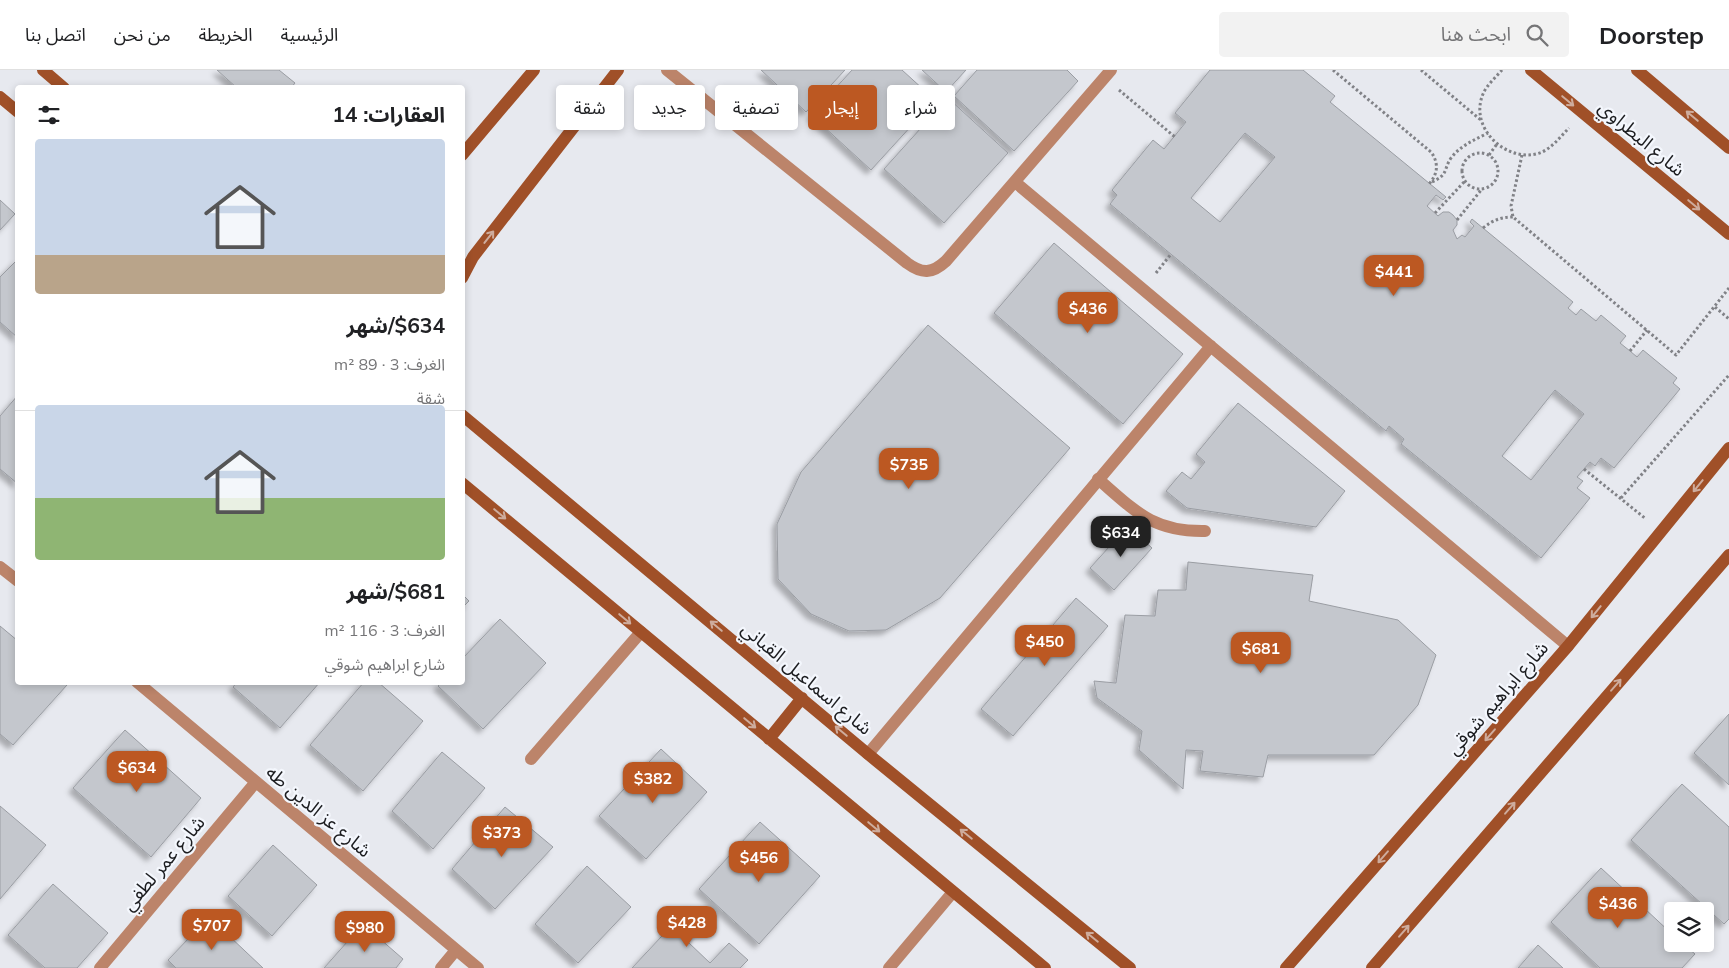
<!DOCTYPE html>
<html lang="ar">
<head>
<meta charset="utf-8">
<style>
	:root { --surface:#fff; --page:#f2f2f2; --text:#202124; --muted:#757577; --line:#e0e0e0; --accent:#bc5822 }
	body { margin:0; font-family:Mulish,"Noto Sans Arabic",sans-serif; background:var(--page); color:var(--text); direction:rtl; height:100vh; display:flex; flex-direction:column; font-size:19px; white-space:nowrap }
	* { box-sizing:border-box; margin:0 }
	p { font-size:16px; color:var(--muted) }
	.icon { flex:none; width:28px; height:28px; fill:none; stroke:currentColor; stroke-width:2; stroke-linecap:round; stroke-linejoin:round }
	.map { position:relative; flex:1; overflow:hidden; direction:ltr }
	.panel { position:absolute; left:15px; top:15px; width:450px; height:600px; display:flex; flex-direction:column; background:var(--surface); border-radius:5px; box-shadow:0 2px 8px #0003; direction:rtl }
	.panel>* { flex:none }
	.hud { position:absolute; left:480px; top:15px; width:475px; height:45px; direction:rtl; display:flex; gap:10px }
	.buttons { position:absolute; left:1664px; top:832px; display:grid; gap:10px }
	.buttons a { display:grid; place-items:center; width:50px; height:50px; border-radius:5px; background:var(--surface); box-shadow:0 2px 8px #0003; font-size:25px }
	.price { position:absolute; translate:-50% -42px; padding:0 11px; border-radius:10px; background:var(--accent); color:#fff; font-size:16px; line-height:32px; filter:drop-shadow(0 1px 2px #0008) }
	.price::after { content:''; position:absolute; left:50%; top:30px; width:15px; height:11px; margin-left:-8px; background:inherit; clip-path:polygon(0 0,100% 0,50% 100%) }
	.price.selected { background:#222; color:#fff }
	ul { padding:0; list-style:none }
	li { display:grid; align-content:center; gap:10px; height:265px; padding:0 20px }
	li+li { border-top:1px solid var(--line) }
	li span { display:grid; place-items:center; height:155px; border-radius:5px; color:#555 }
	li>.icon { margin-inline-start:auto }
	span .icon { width:90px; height:90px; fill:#fffc; stroke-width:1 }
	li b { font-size:21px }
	h2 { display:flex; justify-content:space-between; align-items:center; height:60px; padding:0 20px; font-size:21px }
	.tag { padding:0 18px; border-radius:5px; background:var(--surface); box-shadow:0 2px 8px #0003; font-size:18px; line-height:45px }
	.tag.selected { background:var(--accent); color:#fff }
	header { display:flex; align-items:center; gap:30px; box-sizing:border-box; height:70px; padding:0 25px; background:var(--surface); border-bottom:1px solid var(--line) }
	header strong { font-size:24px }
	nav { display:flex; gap:28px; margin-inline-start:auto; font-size:18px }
	.search { width:350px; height:45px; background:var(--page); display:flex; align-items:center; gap:12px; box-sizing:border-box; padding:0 18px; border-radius:5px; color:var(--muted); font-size:19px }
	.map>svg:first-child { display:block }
	.building { fill:#c4c7cd; stroke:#9a9da3; fill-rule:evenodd; filter:url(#shadow) }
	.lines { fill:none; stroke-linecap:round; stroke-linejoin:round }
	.path { stroke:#818287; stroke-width:3; stroke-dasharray:2.5 2.5; stroke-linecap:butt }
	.lane { stroke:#bc846a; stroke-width:12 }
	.street { stroke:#bc846a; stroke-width:12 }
	.secondary { stroke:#a05028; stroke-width:12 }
	.oneway { stroke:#ceac9d }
	.labels { text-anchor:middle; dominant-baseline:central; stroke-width:4.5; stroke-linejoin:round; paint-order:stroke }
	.street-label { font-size:19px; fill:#1c1d20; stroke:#f4f7fd }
</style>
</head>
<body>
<header>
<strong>Doorstep</strong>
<div class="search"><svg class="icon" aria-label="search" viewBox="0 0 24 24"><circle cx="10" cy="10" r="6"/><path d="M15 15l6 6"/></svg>ابحث هنا</div>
<nav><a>الرئيسية</a><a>الخريطة</a><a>من نحن</a><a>اتصل بنا</a></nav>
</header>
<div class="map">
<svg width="1729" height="898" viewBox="0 0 1729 898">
	<defs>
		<filter id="shadow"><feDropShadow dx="-4.5" dy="4.5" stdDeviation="2.5" flood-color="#0004"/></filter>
	</defs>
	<rect width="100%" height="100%" fill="#e7e9ef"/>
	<path class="building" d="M217 0H279L295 13 291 18H237Z
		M761 0H845L806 42Z
		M852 0H902L935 30 871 100 811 45Z
		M922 0H966L946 22Z
		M977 0H1067L1078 11 1014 81 954 26Z
		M1210 0H1303L1335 26 1330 32 1446 127 1443 130 1436 125 1427 136 1438 146 1443 142H1449L1453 145 1457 150V155L1453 160 1457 169 1462 165 1465 167 1474 156 1470 152 1472 149 1573 232 1568 238 1576 245 1581 239 1596 251 1601 245 1626 266 1620 273 1630 281 1637 287 1643 280 1677 308 1673 313 1680 319 1614 398 1601 388 1595 396 1590 392 1577 407 1583 411 1577 418 1590 428 1541 488 1401 374 1404 369 1389 356 1386 361 1110 134 1117 125 1112 120 1153 70 1164 79 1186 52 1175 43ZM1245 63 1275 87 1220 152 1191 128ZM1555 320 1584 344 1531 410 1502 386Z
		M948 28 1008 83 944 153 884 99Z
		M0 130 15 144 0 160Z
		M1054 173 1183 284 1123 354 994 243Z
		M18 189V268L0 252V207Z
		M928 255 1070 378 940 528 886 560 849 561 811 544 778 509 777 454 801 402Z
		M18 325V414L0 399V346Z
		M1238 333 1345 421 1316 457 1187 438 1166 421 1182 402 1191 409 1205 392 1196 384Z
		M1128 456 1152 478 1114 520 1090 498Z
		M1188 492 1313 505 1309 531 1398 550 1436 585 1418 635 1374 685H1268L1263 707 1200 701 1203 681 1186 680 1183 719 1139 680 1142 661 1097 628 1094 611 1116 613 1125 545 1155 546 1158 520H1186Z
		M462 524 469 531 462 538Z
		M1076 528 1108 556 1013 666 981 639Z
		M500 549 546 593 483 659 438 616 441 612H462V589Z
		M0 556 18 571V612H64L67 615 13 675 0 664Z
		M237 612H320L280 658 233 617Z
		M364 612H378L423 651 363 721 310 675Z
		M1729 644V715L1694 683Z
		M125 660 201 728 151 787 73 718Z
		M661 679 707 722 646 789 599 746Z
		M442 682 485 718 433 779 392 741Z
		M1682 714 1729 757V849L1724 854 1631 770Z
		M0 736 46 775 0 829Z
		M505 737 553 777 495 839 452 799Z
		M760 752 820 806 759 874 699 819Z
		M273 775 317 815 272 866 228 826Z
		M587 796 631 837 578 893 535 854Z
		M1601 798 1672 864V874H1683L1695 884 1682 898H1600L1551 852Z
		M53 814 108 863 77 898H45L8 865Z
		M690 836 707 852 688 872 710 893 729 873 748 890 740 898H632Z
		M209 847 263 898H176L168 890Z
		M363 854 403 889 396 898H324Z
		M1538 875 1563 898H1518Z"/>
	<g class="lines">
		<path class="path" d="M1333 0 1431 82C1439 93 1438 104 1429 114
			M1421 0 1482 51
			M1502 0C1496 7 1486 16 1483 24 1469 57 1504 91 1536 84 1550 81 1559 68 1569 58
			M1119 20 1175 67
			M1462 101a18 18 0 1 1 36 0a18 18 0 1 1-36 0Z
			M1489 85 1497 74
			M1522 85 1511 136 1513 147 1676 285 1729 218
			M1432 112C1449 104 1443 100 1451 88 1460 76 1474 70 1488 63
			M1435 143 1465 111
			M1457 150 1482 119
			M1483 158C1493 150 1501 147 1513 147
			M1156 203 1171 184
			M1715 237 1729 249
			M1630 281 1647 260
			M1584 399 1646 449
			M1621 428 1729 305"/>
		<path class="lane" d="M1098 409C1135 441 1153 462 1205 461
			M531 689 641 562"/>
		<path class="street" d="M667 0 907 193C922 204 932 204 946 191L1111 0
			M1015 112 1568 576
			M0 497 18 511
			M137 612 478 898
			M868 684 1211 276
			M100 898 255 713
			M441 898 456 880
			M889 898 953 822"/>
		<path class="secondary" d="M43 0 64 18
			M1531 0 1729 164
			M1637 0 1729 78
			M0 27 18 42
			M462 85 534 0
			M462 208 473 187 618 0
			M462 345 868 684 1130 898
			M462 413 1045 898
			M769 669 802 628
			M1286 898 1568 576 1729 378
			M1372 898 1729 485"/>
	</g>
	<defs><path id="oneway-shaft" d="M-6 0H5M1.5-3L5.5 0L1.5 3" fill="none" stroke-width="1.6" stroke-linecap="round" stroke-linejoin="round" transform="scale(1.25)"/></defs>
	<g class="oneway">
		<use href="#oneway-shaft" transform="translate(1568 31) rotate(40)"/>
		<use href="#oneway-shaft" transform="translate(1692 46) rotate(-140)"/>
		<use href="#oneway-shaft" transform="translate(1694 135) rotate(40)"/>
		<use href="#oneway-shaft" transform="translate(489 167) rotate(-52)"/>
		<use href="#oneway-shaft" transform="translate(1698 416) rotate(129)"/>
		<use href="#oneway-shaft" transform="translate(500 444) rotate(40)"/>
		<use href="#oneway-shaft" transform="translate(1596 542) rotate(129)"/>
		<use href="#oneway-shaft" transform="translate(625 549) rotate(40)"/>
		<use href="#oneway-shaft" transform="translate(716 556) rotate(-140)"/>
		<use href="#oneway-shaft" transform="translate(1616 615) rotate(-49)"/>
		<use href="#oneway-shaft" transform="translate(750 653) rotate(40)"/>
		<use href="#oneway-shaft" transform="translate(841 661) rotate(-140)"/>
		<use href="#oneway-shaft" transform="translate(1490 665) rotate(131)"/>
		<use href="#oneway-shaft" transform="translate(1510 738) rotate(-49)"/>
		<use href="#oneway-shaft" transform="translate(874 757) rotate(40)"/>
		<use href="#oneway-shaft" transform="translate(966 764) rotate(-141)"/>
		<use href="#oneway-shaft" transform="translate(1383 787) rotate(131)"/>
		<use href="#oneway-shaft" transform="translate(1404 861) rotate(-49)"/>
		<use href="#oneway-shaft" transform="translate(1092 867) rotate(-141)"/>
	</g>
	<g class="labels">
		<g class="street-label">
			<text transform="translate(1642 68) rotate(40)">شارع البطراوي</text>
			<text transform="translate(807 608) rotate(40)">شارع اسماعيل القباني</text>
			<text transform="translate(1497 628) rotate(-49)">شارع ابراهيم شوقي</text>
			<text transform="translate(319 741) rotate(40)">شارع عز الدين طه</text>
			<text transform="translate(163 793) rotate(-50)">شارع عمر لطفي</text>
		</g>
	</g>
</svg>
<div class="buttons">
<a><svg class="icon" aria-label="layers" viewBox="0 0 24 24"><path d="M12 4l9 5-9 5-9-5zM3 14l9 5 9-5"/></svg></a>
</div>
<b class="price" style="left:1394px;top:227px">$441</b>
<b class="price" style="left:1088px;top:264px">$436</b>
<b class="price" style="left:909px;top:420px">$735</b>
<b class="price selected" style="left:1121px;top:488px">$634</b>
<b class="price" style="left:1045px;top:597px">$450</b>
<b class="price" style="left:1261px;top:604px">$681</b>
<b class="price" style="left:137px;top:723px">$634</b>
<b class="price" style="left:653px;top:734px">$382</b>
<b class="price" style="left:502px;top:788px">$373</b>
<b class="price" style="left:759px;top:813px">$456</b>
<b class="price" style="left:1618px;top:859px">$436</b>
<b class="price" style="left:687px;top:878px">$428</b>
<b class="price" style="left:212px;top:881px">$707</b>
<b class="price" style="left:365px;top:883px">$980</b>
<div class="hud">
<a class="tag">شراء</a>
<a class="tag selected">إيجار</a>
<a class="tag">تصفية</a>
<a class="tag">جديد</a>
<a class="tag">شقة</a>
</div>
<section class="panel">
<h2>العقارات: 14<svg class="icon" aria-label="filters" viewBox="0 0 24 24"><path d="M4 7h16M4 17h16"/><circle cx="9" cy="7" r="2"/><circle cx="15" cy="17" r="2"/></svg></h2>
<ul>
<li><span style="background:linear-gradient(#c9d6e8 75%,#b9a48a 0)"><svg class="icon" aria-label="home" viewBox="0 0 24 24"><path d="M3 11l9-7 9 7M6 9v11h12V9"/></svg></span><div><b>$634/شهر</b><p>الغرف: 3 · 89 m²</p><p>شقة</p></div></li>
<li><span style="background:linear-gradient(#c9d6e8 60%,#8fb573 0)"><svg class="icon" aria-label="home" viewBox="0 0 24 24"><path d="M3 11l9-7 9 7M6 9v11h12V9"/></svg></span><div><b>$681/شهر</b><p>الغرف: 3 · 116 m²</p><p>شارع ابراهيم شوقي</p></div></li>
</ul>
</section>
</div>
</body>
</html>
